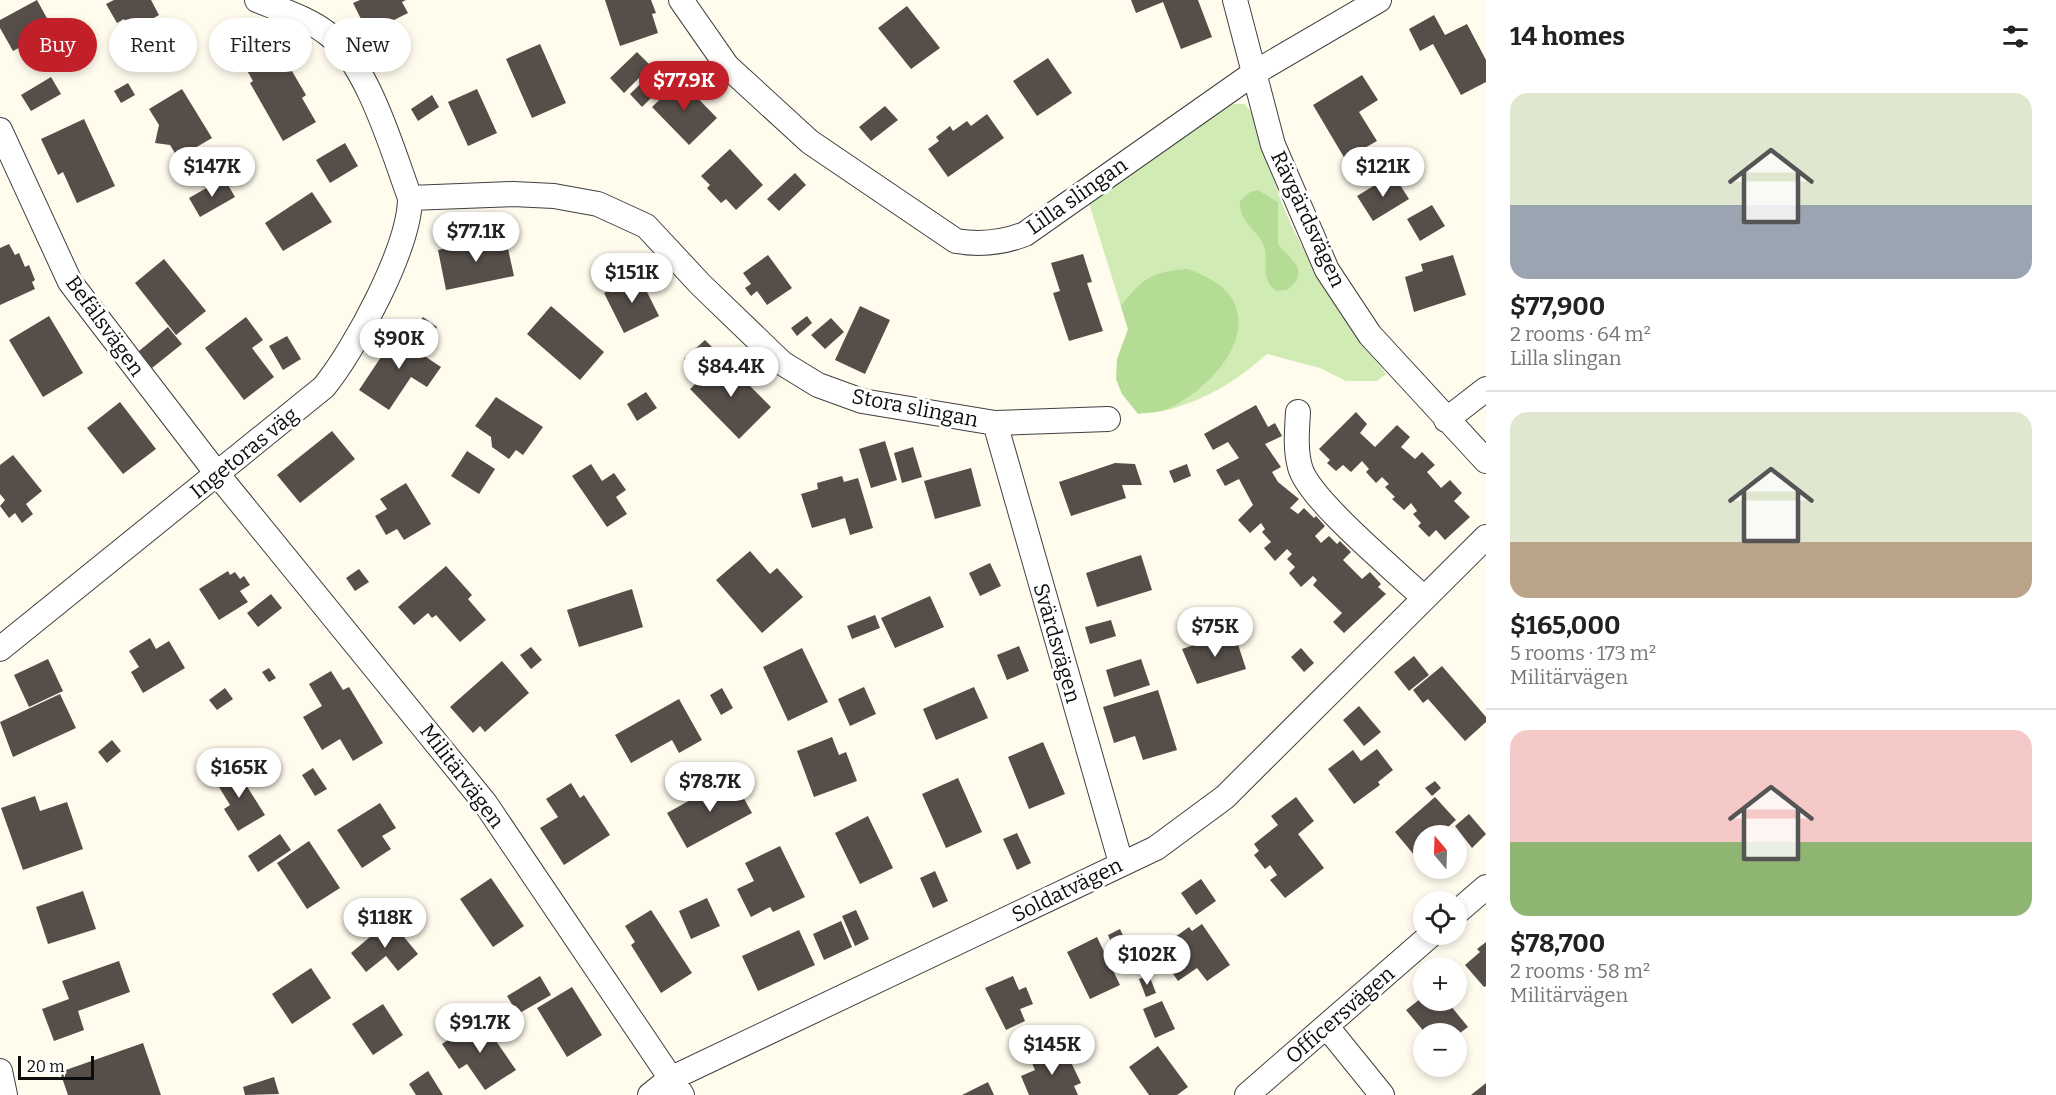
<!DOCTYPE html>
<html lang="en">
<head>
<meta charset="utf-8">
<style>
	:root { --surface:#fff; --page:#f6f6f6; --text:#222; --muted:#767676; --line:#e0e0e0; --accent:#c22028 }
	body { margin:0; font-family:Bitter,serif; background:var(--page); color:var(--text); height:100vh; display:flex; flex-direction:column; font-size:22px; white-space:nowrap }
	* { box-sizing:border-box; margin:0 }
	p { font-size:20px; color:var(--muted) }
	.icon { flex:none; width:33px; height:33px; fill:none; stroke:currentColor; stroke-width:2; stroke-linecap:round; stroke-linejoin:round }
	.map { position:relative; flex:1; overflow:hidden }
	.side { display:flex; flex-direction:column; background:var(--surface); width:570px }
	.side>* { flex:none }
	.top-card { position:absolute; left:18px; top:18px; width:570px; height:54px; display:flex; gap:12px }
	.needle { width:39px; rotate:341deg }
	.buttons { position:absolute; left:1413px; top:825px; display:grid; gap:12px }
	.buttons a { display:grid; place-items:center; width:54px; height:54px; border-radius:50%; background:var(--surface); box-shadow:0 3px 9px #0003; font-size:30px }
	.scale { position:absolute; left:18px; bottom:15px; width:76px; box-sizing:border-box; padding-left:6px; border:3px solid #0d0d0d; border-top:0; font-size:16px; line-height:21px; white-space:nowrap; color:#0d0d0d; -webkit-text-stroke:4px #fff; paint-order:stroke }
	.price { position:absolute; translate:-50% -51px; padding:0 14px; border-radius:21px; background:#fff; color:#222; font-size:20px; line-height:39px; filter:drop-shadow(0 2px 3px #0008) }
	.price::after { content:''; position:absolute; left:50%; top:36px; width:18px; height:14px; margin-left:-9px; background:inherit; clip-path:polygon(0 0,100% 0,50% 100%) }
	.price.on { background:var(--accent); color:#fff }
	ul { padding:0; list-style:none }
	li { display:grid; align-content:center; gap:12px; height:318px; padding:0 24px }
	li+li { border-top:2px solid var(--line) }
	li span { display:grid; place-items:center; height:186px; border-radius:18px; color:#555 }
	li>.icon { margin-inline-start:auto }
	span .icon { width:108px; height:108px; fill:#fffc; stroke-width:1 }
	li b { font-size:26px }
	h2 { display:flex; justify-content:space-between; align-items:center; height:72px; padding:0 24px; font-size:26px }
	.pill { padding:0 21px; border-radius:27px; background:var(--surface); box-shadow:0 3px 9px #0003; font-size:21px; line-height:54px }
	.pill.on { background:var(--accent); color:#fff }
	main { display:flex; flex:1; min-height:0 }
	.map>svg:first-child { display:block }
	.green { fill:#d1ebb5 }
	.forest { fill:#b5dc94 }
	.building { fill:#564e49 }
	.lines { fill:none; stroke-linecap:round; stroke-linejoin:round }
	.street-casing { stroke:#404040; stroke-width:26 }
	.street { stroke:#fff; stroke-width:24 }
	.labels { text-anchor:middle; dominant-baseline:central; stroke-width:6; stroke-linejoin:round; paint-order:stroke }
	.street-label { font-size:21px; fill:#0d0d0d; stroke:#fff }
</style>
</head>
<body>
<main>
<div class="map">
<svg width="1486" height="1095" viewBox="0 0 1486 1095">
	<rect width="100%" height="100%" fill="#fffbed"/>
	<path class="green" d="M1228 104H1245C1269 132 1269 173 1283 206 1309 269 1347 320 1386 374L1377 381H1346L1320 368 1267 354C1235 382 1209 398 1168 410L1128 329 1088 200Z"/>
	<path class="forest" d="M1258 190 1278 202V244C1289 260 1313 269 1287 290L1276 291C1259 278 1269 260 1264 246 1256 228 1239 223 1240 201L1250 192Z
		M1187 269C1279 298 1232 377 1170 408 1162 413 1148 412 1138 414L1122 394 1116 379 1117 359 1128 329 1121 306C1143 278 1151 272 1187 269Z"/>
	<path class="building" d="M37 0 61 44 35 59 26 44 13 51 0 28V20Z
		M114 0H151L159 15 131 31 124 19 117 23 106 4Z
		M360 0H406L402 2 408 13 368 33 353 3Z
		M605 0H651L656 13 652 14 658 33 620 46Z
		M1131 0H1198L1212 37 1181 49 1163 2 1136 13Z
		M907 6 940 48 911 69 878 28Z
		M1434 15 1445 35 1467 24 1486 60V82L1461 95 1433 44 1420 51 1409 29Z
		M259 42 274 68 286 61 306 95 302 98 316 122 283 141 250 83 253 81 238 55Z
		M540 44 566 103 532 118 506 59Z
		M637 52 651 66 624 93 610 78Z
		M1048 58 1072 93 1037 116 1013 81Z
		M659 66 671 78 642 107 630 94Z
		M1362 75 1378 100 1359 112 1377 141 1345 159 1313 105Z
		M51 77 61 94 31 111 21 95Z
		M680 80 717 118 689 145 652 107Z
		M128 83 135 95 121 103 114 91Z
		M182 89 212 138 178 158 170 145 155 143 159 125 149 109Z
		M477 89 497 133 468 146 448 102Z
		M432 95 439 107 418 121 411 109Z
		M885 106 898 120 871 141 859 127Z
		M987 114 1004 138 948 177 928 149 939 141 936 137 950 126 953 131 967 121 971 126Z
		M84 119 115 186 77 203 63 172 58 175 41 139Z
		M345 143 358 166 330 183 316 160Z
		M730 149 763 185 736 210 726 199 721 203 707 188 710 185 701 176Z
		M795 173 806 185 779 211 767 199Z
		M1393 174 1409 199 1373 221 1357 196Z
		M224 178 235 197 200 217 189 198Z
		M312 192 332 222 283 251 265 223Z
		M1432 205 1445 226 1420 241 1407 219Z
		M505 235 514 276 446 290 438 250Z
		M9 244 15 255 19 253 25 267 29 265 35 280 32 282 35 289 0 305V248Z
		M1083 254 1092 282 1087 283 1103 331 1069 341 1053 293 1060 291 1051 263Z
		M768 255 792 288 767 305 757 291 751 296 745 288 751 284 743 273Z
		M1453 255 1466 295 1414 312 1405 277 1423 271 1421 264Z
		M164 259 206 311 176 335 135 283Z
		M639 276 659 316 624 333 604 293Z
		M551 306 604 352 580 380 527 334Z
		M860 306 890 320 865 374 835 360Z
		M49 316 83 373 43 397 9 340Z
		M807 316 812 323 797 336 791 328Z
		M246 317 263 340 252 348 274 377 244 400 205 348Z
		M423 317 437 327 426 343 412 333Z
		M831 318 844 332 825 349 811 335Z
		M168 327 182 344 152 368 139 351Z
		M399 330 431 351 426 357 441 367 427 387 411 377 389 410 359 390Z
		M287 336 301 359 283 370 269 346Z
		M705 340 720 355 699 375 684 359Z
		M722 358 771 407 739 439 690 389Z
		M646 392 657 408 637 421 627 404Z
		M496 397 543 427 523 455 516 450 509 459 492 447 491 437 475 426Z
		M120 402 156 449 123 474 87 428Z
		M1256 405 1268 427 1275 423 1282 436 1265 444 1281 467 1272 472 1278 482 1299 499 1290 508 1298 514 1304 508 1314 518 1316 516 1325 526 1315 536 1321 543 1329 536 1337 544 1340 541 1351 552 1343 560 1362 579 1370 572 1381 584 1378 587 1386 594 1344 633 1333 622 1342 613 1313 585 1317 580 1313 576 1301 587 1289 573 1295 567 1287 559 1292 554 1287 549 1275 561 1264 548 1271 542 1262 532 1265 529 1261 523 1250 533 1238 520 1253 505 1239 479 1225 486 1216 470 1239 458 1228 442 1213 450 1204 434Z
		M1356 412 1367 424 1360 433 1375 447 1397 425 1410 437 1401 447 1415 459 1422 452 1435 465 1427 472 1441 488 1450 480 1462 493 1454 501 1470 517 1445 540 1436 530 1429 537 1418 526 1421 523 1413 514 1417 511 1411 503 1404 510 1392 499 1395 497 1385 487 1389 484 1382 477 1376 483 1366 472 1369 469 1362 461 1351 472 1343 465 1336 471 1327 463 1330 460 1319 449Z
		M332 431 355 459 300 503 277 475Z
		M885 441 897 480 871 488 859 449Z
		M913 447 922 477 902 483 894 453Z
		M467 451 495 469 479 494 451 476Z
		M13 455 42 491 26 504 33 514 22 523 15 513 9 518 0 506 5 500 0 494V465Z
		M1115 463 1135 464 1142 485H1122L1126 498 1071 516 1059 482Z
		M591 464 602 481 614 473 626 490 616 497 627 514 607 527 572 476Z
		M1187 464 1191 476 1174 483 1169 471Z
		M971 468 981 506 935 519 924 481Z
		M842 476 844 482 858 478 873 528 850 535 845 518 812 528 801 494 818 489 817 483Z
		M406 483 431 524 404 540 397 529 386 535 375 516 387 509 380 499Z
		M750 551 770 574 777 568 803 597 762 633 716 580Z
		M1141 555 1152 590 1097 607 1086 573Z
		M990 563 1001 586 980 596 969 573Z
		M446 566 472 595 468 599 486 620 460 642 436 615 432 618 428 613 414 625 398 607Z
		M359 569 369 582 355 591 346 578Z
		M228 571 230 575 235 572 240 579 244 576 250 585 240 591 248 602 219 620 199 589Z
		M632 589 643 627 579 647 567 610Z
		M271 594 282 608 258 627 247 613Z
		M930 596 944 627 895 648 881 618Z
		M875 615 880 628 852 639 847 626Z
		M1111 620 1116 636 1090 644 1085 627Z
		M1234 632 1246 669 1197 684 1182 649Z
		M150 638 156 649 169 641 185 668 143 693 131 672 139 667 129 651Z
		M1019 646 1029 671 1007 680 997 655Z
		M531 647 542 660 531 669 520 655Z
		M802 648 828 702 788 721 763 667Z
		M1301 648 1314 663 1304 672 1291 657Z
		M1414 656 1429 675 1409 691 1394 672Z
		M48 659 63 691 29 707 14 675Z
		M1141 659 1150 685 1114 697 1106 670Z
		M502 661 529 693 485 732 480 726 473 733 450 707Z
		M1442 666 1486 717V722L1465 741 1428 699 1423 703 1413 690Z
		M269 668 276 678 269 682 262 672Z
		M331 671 343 690 349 687 383 743 353 761 340 739 322 750 303 717 322 706 309 684Z
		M864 687 876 714 850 726 838 699Z
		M974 687 988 718 936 740 923 709Z
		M225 688 233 699 217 710 209 700Z
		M722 688 733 708 721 715 710 695Z
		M1158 690 1177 750 1143 760 1135 736 1114 743 1103 707Z
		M60 694 76 728 13 757 0 722Z
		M679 699 702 740 679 753 672 740 631 763 615 735Z
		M1359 706 1381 732 1364 746 1343 720Z
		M832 737 839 755 846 752 857 781 814 797 797 751Z
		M112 740 121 751 107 763 98 752Z
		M1043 742 1065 794 1029 809 1008 757Z
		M1377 749 1393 770 1378 782 1380 785 1354 804 1328 769 1353 750 1361 761Z
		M234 766 265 815 238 831 224 809 230 805 214 779Z
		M313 768 327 789 315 796 302 775Z
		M732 777 752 813 687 848 667 813Z
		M958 778 982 832 946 848 922 794Z
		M1435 781 1441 788 1432 796 1425 788Z
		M571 783 580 798 584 795 610 835 564 865 540 828 558 817 546 799Z
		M35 796 40 811 67 802 83 849 23 870 1 808Z
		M1296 797 1314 821 1298 834 1324 868 1285 898 1270 880 1277 875 1270 865 1265 869 1254 855 1259 851 1254 844 1278 825 1271 816Z
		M1435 797 1456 820 1438 836H1424V849L1415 856 1395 832Z
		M380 803 396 828 382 836 391 849 362 868 337 830Z
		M1469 814 1486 834 1472 848 1455 826Z
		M868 816 893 868 860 884 835 833Z
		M1017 833 1031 863 1017 870 1003 839Z
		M280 834 291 850 258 872 248 856Z
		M309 841 340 888 307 909 277 863Z
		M780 846 805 897 773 912 770 907 751 917 737 889 754 881 745 863Z
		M935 871 948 901 933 908 920 878Z
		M491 878 524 926 493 947 460 899Z
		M1201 879 1216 901 1196 915 1181 893Z
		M83 891 96 929 48 944 36 907Z
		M707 898 720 926 691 939 679 911Z
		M651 910 692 973 661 993 631 945 635 942 625 926Z
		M856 910 869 939 855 946 842 916Z
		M390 920 418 954 398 971 386 956 366 972 351 953Z
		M841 921 852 947 824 960 813 934Z
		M1202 924 1230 965 1207 981 1197 968 1178 981 1159 954 1178 941 1175 937 1189 927 1192 931Z
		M1120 929 1130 950 1117 956 1108 935Z
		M799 930 815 965 758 991 742 956Z
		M1097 937 1120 985 1090 999 1067 952Z
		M1486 942V986L1484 987 1465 965 1480 952 1477 949Z
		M119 961 130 992 78 1011 84 1030 54 1041 42 1009 69 999 62 981Z
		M311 968 331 998 292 1024 272 994Z
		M1149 975 1156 993 1146 997 1139 979Z
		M540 976 551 995 518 1014 507 996Z
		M1013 976 1019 990 1026 987 1033 1004 1020 1009 1025 1021 1006 1030 985 988Z
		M572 987 602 1035 567 1057 537 1008Z
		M1424 996V1000H1446L1468 1027 1456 1036V1034H1426L1406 1010Z
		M1162 1001 1175 1029 1155 1038 1143 1009Z
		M383 1004 403 1035 373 1055 352 1024Z
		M480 1018 516 1070 485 1090 467 1064 459 1069 442 1044Z
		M143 1043 161 1095H68L60 1072Z
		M1158 1046 1188 1087 1177 1095H1149L1129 1067Z
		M1057 1048 1062 1059 1068 1056 1081 1083 1074 1086 1078 1095H1029L1021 1076 1035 1070 1031 1061Z
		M428 1071 443 1095H416L409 1084Z
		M274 1077 279 1094 245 1095 243 1087Z
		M988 1082 994 1095H962Z
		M1486 1083V1095H1471Z"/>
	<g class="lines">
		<defs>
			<path id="street" d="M257 0C280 10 308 18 328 34 368 64 393 152 410 198L513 194 554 196 598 204 646 226 701 285 782 363 818 385 862 401 995 423 1108 419
				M681 0 727 66 810 142 956 241C980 245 1002 243 1025 234L1254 73 1379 0
				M1235 0 1273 145 1327 270 1370 335 1486 461
				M0 130 70 282 218 475 485 803 682 1095
				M1298 412C1297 430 1295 449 1300 467 1308 499 1397 572 1424 598
				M1446 420 1486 389
				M995 423 1121 863
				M0 649 324 387C355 349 410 247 410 198
				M1456 913 1486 887
				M1327 1027 1382 1095
				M0 1071 5 1095
				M650 1095 670 1079 1156 848 1225 797 1486 537
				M1247 1095 1432 934"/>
		</defs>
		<use href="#street" class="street-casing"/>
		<use href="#street" class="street"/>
	</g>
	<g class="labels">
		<g class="street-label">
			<text transform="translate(1077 196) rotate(-35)">Lilla slingan</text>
			<text transform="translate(1308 219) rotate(65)">Rävgärdsvägen</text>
			<text transform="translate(105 326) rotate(54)">Befälsvägen</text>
			<text transform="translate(915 408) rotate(11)">Stora slingan</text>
			<text transform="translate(244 453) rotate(-39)">Ingetoras väg</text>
			<text transform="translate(1057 643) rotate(74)">Svärdsvägen</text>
			<text transform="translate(462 776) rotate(53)">Militärvägen</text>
			<text transform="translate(1067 890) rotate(-26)">Soldatvägen</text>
			<text transform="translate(1340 1015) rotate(-41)">Officersvägen</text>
		</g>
	</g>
</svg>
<div class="buttons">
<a><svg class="needle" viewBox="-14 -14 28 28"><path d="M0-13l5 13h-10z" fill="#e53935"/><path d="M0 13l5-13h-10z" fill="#767676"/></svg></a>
<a><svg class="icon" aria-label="locate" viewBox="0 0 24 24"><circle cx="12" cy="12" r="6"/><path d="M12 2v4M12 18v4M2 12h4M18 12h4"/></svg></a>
<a>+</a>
<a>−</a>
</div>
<div class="scale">20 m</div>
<b class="price on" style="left:684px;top:112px">$77.9K</b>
<b class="price" style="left:212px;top:198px">$147K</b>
<b class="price" style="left:1383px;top:198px">$121K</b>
<b class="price" style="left:476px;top:263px">$77.1K</b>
<b class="price" style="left:632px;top:304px">$151K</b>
<b class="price" style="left:399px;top:370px">$90K</b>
<b class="price" style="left:731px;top:398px">$84.4K</b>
<b class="price" style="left:1215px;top:658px">$75K</b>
<b class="price" style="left:239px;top:799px">$165K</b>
<b class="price" style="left:710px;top:813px">$78.7K</b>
<b class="price" style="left:385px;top:949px">$118K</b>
<b class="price" style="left:1147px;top:986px">$102K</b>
<b class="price" style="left:480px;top:1054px">$91.7K</b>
<b class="price" style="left:1052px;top:1076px">$145K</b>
<div class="top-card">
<a class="pill on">Buy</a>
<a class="pill">Rent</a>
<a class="pill">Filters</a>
<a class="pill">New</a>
</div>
</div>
<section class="side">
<h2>14 homes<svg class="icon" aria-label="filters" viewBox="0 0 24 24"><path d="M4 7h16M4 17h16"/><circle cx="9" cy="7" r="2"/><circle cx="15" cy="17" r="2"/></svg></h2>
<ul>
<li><span style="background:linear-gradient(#dfe7d0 60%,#9aa5b1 0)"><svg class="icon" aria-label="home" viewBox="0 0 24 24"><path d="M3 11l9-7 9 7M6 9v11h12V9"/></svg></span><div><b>$77,900</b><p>2 rooms · 64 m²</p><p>Lilla slingan</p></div></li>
<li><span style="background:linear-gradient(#dfe7d0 70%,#b9a48a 0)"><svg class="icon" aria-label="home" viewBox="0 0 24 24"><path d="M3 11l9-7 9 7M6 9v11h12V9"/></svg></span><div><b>$165,000</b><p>5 rooms · 173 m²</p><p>Militärvägen</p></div></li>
<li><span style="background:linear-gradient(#f6c9c9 60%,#8fb573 0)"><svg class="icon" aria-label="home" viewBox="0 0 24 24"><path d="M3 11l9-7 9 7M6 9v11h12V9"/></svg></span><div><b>$78,700</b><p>2 rooms · 58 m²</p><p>Militärvägen</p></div></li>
</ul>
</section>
</main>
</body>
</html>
